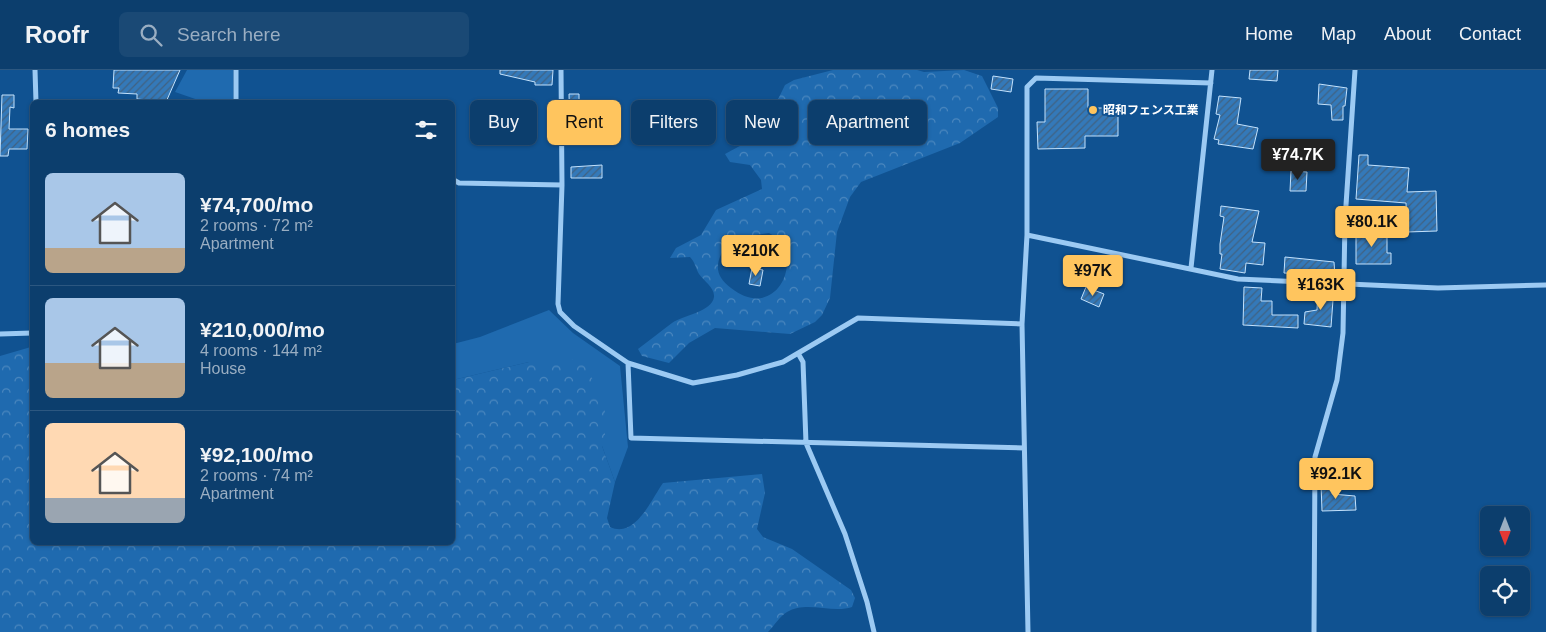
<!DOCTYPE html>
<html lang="en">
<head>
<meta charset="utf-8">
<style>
	:root { --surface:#0c3e6d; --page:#1a4975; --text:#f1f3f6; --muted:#9aaec2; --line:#2c5780; --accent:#ffc55e }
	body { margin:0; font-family:Arial,"Noto Sans JP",sans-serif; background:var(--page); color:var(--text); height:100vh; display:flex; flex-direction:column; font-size:19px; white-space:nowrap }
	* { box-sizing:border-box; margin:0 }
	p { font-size:16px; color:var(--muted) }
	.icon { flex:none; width:28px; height:28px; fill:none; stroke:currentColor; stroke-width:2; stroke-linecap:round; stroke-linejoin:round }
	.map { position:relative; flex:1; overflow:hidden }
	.panel { position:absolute; left:30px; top:30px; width:425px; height:445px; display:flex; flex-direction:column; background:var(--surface); border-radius:8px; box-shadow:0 1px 4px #0004,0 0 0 1px var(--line) }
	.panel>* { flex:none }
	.banner { position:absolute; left:470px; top:30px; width:475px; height:45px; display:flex; gap:10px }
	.needle { width:32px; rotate:180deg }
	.buttons { position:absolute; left:1480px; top:436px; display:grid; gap:10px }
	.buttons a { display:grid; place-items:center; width:50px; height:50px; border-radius:8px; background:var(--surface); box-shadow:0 1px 4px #0004,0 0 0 1px var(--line); font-size:25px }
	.price { position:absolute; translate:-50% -42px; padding:0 11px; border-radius:5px; background:var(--accent); color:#111; font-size:16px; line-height:32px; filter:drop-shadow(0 1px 2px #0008) }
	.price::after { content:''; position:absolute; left:50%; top:30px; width:15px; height:11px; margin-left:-8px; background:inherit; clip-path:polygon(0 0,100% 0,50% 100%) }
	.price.on { background:#222; color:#fff }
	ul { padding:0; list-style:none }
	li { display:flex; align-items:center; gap:15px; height:125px; padding:0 15px }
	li+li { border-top:1px solid var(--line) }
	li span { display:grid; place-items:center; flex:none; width:140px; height:100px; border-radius:8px; color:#555 }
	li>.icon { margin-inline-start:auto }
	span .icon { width:60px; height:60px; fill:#fffc; stroke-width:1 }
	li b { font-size:21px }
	h2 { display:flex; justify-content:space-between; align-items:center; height:60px; padding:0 15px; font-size:21px }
	.chip { padding:0 18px; border-radius:8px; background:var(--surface); box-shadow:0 1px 4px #0004,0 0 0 1px var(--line); font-size:18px; line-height:45px }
	.chip.on { background:var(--accent); color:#111 }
	header { display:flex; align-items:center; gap:30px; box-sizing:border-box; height:70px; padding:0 25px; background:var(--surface); border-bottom:1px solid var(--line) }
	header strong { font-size:24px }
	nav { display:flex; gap:28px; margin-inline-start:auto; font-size:18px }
	.search { width:350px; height:45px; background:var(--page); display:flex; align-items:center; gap:12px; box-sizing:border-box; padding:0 18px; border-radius:8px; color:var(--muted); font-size:19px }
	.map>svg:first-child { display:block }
	.grass { fill:#1f6aaf }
	.forest { fill:url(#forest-crowns); fill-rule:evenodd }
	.building { fill:url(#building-hatch); stroke:#c3e2fd }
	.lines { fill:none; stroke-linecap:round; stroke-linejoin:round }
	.street { stroke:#9ccaf3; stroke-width:5 }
	.poi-dot { fill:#ffc55e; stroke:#105291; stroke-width:2 }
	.labels { text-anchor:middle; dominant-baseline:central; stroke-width:4; stroke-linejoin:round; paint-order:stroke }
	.poi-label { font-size:12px; font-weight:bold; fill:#fff; stroke:#105291; text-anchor:start }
</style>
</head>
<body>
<header>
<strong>Roofr</strong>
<div class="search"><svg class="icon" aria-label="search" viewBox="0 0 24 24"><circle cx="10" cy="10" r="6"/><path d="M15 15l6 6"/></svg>Search here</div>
<nav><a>Home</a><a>Map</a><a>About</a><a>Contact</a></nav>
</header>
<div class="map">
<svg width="1546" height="562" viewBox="0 0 1546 562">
	<defs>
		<pattern id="forest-crowns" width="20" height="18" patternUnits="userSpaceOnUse" patternTransform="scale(1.25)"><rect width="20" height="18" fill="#1f6aaf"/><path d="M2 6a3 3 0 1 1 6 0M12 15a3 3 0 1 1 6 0" fill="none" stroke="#4c88bf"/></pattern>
		<pattern id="building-hatch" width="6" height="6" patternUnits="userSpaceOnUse" patternTransform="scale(1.25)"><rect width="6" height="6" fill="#3479b9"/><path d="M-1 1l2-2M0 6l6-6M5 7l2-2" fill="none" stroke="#406282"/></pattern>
	</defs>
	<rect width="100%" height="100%" fill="#105291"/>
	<path class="grass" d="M187 0H233V32H204L175 22Z
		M549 240 573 263 620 296 628 377 615 412 602 376 529 292 453 310V274L480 267Z"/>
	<path class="forest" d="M833 0H917L924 2 964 0 982 6 998 38V47L960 73 861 112 850 127 837 162 830 228 822 245 815 252 790 264 715 258 689 273 669 293 642 286 638 279C650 270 661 261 672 253 683 245 712 242 714 227 715 218 704 211 699 204 696 199 695 192 690 187L670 188 676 178 701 165 716 140 762 119 761 110 750 95 730 92 725 84 749 71 764 58 785 15 794 10ZM769 163C808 183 778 255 731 218 716 207 714 195 724 179 726 175 730 171 735 169 744 165 759 165 769 163Z
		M31 277 32 472H452L453 310 529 292 581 289 605 331V369L602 376 615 412 607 448 610 457C635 469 651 430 663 413L762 404 765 423 757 459 763 467 792 479 851 520 855 528 852 537C832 544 807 530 787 542 780 546 774 556 768 562H0V286Z"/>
	<path class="building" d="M114 0H180L166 32 137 29V24L118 23 119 18H113Z
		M500 0H553L552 15H535V12L500 4Z
		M1250 0H1278L1277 11 1249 9Z
		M993 6 1013 9 1011 22 991 19Z
		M1319 14 1347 18 1345 36H1343V50H1332L1331 35 1318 34Z
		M1045 19H1088V38H1118V66H1085V78L1038 79 1037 52H1045Z
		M569 24H579V47H601V64H570Z
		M2 25H14V38L10 37 9 59H28L27 79H9L8 86H0Z
		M1219 26 1241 28 1237 54 1258 58 1253 79 1218 74 1219 70 1214 69 1220 45 1216 44Z
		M1359 85H1368V95L1409 98 1407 122 1436 121 1437 161 1407 162 1406 133 1356 129Z
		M602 95V108H571V97Z
		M1291 101 1307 102 1306 121H1290Z
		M1221 136 1259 141 1252 172 1265 173 1263 195 1246 193 1245 203 1220 199 1222 184H1220V174L1224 147 1220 146Z
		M1356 161H1387V183H1391V194H1356Z
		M1285 187 1334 192 1335 206H1328V209L1318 208V205L1284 203Z
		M752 198 763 200 760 216 749 214Z
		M1086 217 1104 224 1099 237 1081 229Z
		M1244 217 1262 218 1261 231H1272V245H1298V258L1243 255Z
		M1318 217H1328L1327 230H1333L1331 257 1304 254 1305 242 1317 240Z
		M1321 414H1332V424L1355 426 1356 440 1322 441Z"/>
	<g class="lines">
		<path class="street" d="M35 0 36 32
			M561 0 562 115 558 234 560 242 574 256 628 293 693 313 737 305 783 292 858 248 1022 254
			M236 32V0
			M452 109 459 113 562 115
			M1027 165 1238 209 1438 218 1546 215
			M1191 198 1212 0
			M0 264 32 263
			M799 285 803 292 806 373 845 464 867 532 874 562
			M628 293 631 368 1024 378
			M1028 562 1022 254 1027 165V17L1036 8 1211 13
			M1314 562 1315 387 1337 310 1343 263 1345 150 1355 0"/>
	</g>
	<circle class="poi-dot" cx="1093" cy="40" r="5"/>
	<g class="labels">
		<g class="poi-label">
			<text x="1103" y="40">昭和フェンス工業</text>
		</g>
	</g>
</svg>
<div class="buttons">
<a><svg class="needle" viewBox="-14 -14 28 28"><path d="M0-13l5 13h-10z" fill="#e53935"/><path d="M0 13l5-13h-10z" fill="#9aaec2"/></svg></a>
<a><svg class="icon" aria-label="locate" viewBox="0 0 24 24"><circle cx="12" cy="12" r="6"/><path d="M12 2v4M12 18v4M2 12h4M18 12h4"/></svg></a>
</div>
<b class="price on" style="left:1298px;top:111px">¥74.7K</b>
<b class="price" style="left:1372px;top:178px">¥80.1K</b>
<b class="price" style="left:756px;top:207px">¥210K</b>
<b class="price" style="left:1093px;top:227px">¥97K</b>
<b class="price" style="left:1321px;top:241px">¥163K</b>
<b class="price" style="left:1336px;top:430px">¥92.1K</b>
<div class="banner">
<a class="chip">Buy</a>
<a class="chip on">Rent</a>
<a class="chip">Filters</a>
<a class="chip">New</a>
<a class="chip">Apartment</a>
</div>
<section class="panel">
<h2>6 homes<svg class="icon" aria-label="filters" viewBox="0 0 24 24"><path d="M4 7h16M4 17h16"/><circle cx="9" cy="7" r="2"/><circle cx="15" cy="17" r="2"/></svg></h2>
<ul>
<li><span style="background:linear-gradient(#a9c7e8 75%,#b9a48a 0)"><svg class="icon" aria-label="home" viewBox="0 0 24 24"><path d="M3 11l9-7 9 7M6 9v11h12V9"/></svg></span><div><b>¥74,700/mo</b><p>2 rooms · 72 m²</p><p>Apartment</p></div></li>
<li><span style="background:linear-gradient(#a9c7e8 65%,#b9a48a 0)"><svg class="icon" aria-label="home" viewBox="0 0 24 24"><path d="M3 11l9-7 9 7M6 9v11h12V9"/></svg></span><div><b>¥210,000/mo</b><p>4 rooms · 144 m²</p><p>House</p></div></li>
<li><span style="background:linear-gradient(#ffd9b3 75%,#9aa5b1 0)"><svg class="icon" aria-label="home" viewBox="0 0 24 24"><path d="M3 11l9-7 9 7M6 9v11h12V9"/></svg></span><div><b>¥92,100/mo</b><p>2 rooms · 74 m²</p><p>Apartment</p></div></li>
</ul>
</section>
</div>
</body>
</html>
